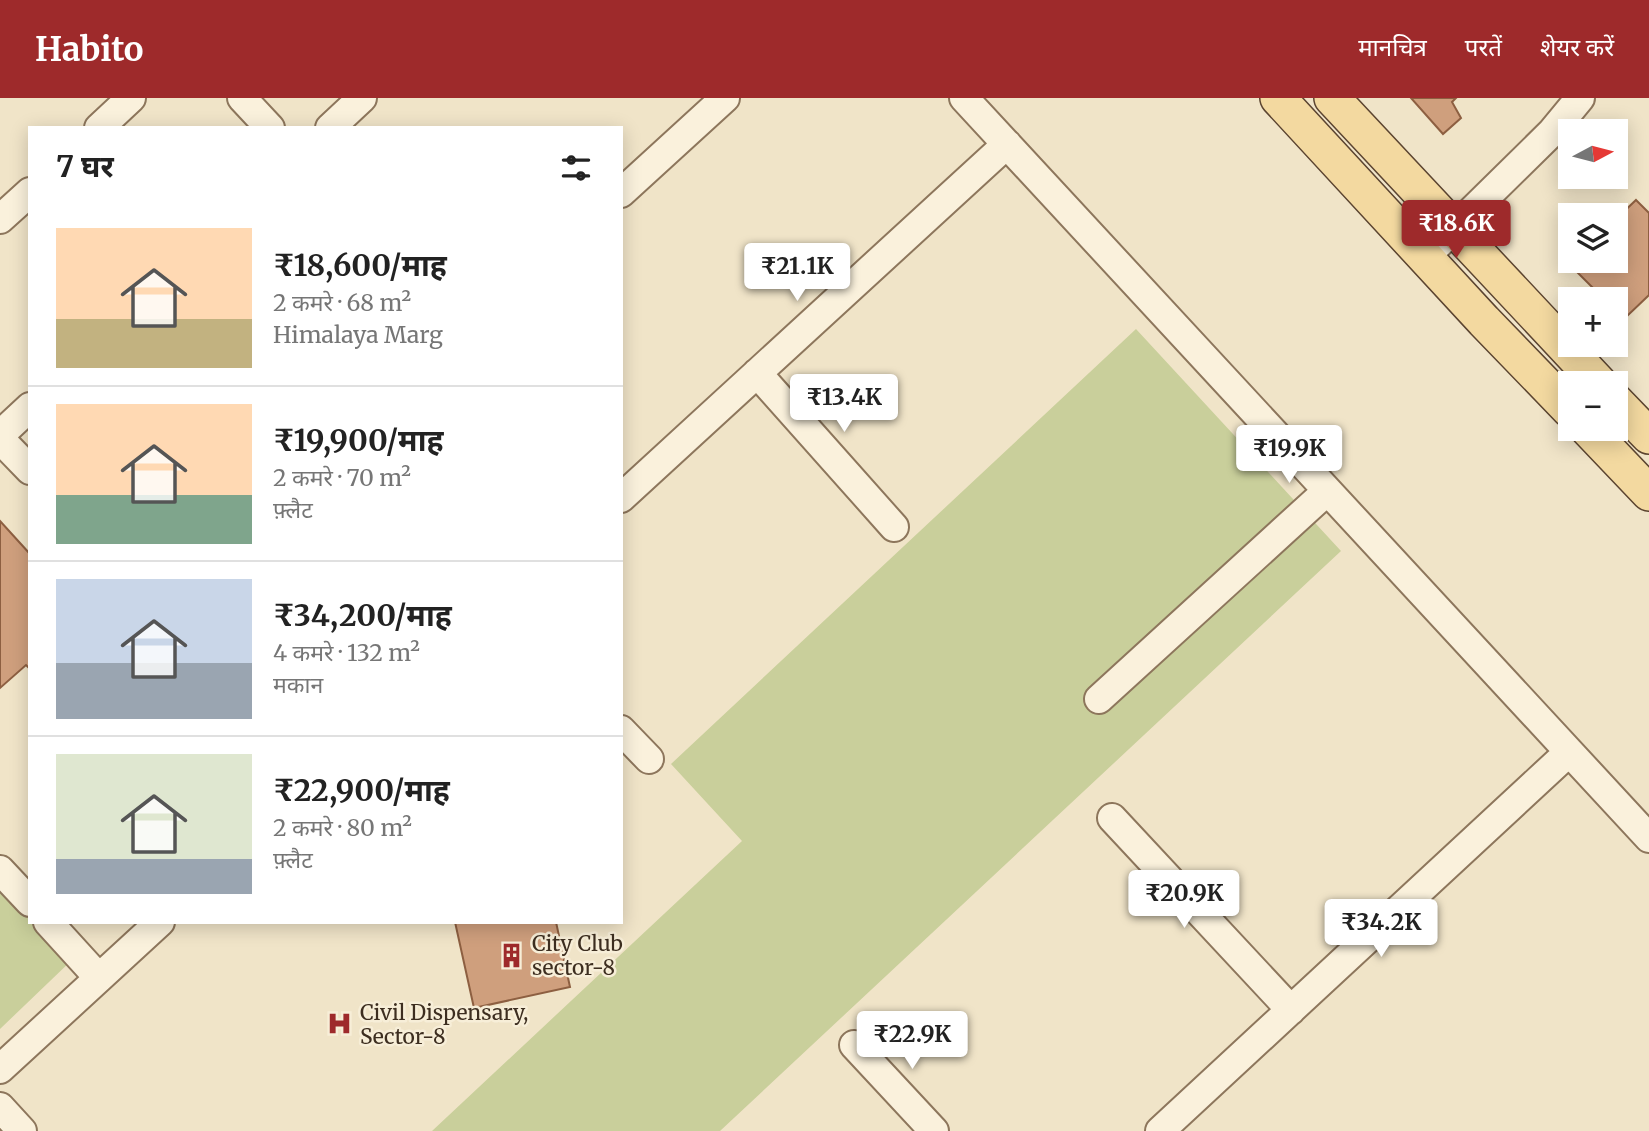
<!DOCTYPE html>
<html lang="hi">
<head>
<meta charset="utf-8">
<style>
	:root { --surface:#fff; --page:#f6f6f6; --text:#222; --muted:#767676; --line:#e0e0e0; --accent:#9e2a2b }
	body { margin:0; font-family:Merriweather,"Noto Sans Devanagari",serif; background:var(--page); color:var(--text); height:100vh; display:flex; flex-direction:column; font-size:26px; white-space:nowrap }
	* { box-sizing:border-box; margin:0 }
	p { font-size:23px; color:var(--muted) }
	.icon { flex:none; width:38px; height:38px; fill:none; stroke:currentColor; stroke-width:2; stroke-linecap:round; stroke-linejoin:round }
	.map { position:relative; flex:1; overflow:hidden }
	.panel { position:absolute; left:28px; top:28px; width:595px; height:798px; display:flex; flex-direction:column; background:var(--surface); border-radius:0px; box-shadow:0 4px 18px #0003 }
	.panel>* { flex:none }
	.needle { width:46px; rotate:83deg }
	.controls { position:absolute; left:1558px; top:21px; display:grid; gap:14px }
	.controls a { display:grid; place-items:center; width:70px; height:70px; border-radius:0px; background:var(--surface); box-shadow:0 4px 18px #0003; font-size:35px }
	.price { position:absolute; translate:-50% -60px; padding:0 16px; border-radius:7px; background:#fff; color:#222; font-size:23px; line-height:46px; filter:drop-shadow(0 2px 4px #0008) }
	.price::after { content:''; position:absolute; left:50%; top:42px; width:21px; height:16px; margin-left:-10px; background:inherit; clip-path:polygon(0 0,100% 0,50% 100%) }
	.price.selected { background:var(--accent); color:#fff }
	ul { padding:0; list-style:none }
	li { display:flex; align-items:center; gap:21px; height:175px; padding:0 28px }
	li+li { border-top:2px solid var(--line) }
	li span { display:grid; place-items:center; flex:none; width:196px; height:140px; border-radius:0px; color:#555 }
	li>.icon { margin-inline-start:auto }
	span .icon { width:84px; height:84px; fill:#fffc; stroke-width:1 }
	li b { font-size:30px }
	h2 { display:flex; justify-content:space-between; align-items:center; height:84px; padding:0 28px; font-size:30px }
	header { display:flex; align-items:center; gap:42px; box-sizing:border-box; height:98px; padding:0 35px; background:var(--accent); color:#fff }
	header strong { font-size:33px }
	nav { display:flex; gap:38px; margin-inline-start:auto; font-size:24px }
	.map>svg:first-child { display:block }
	.green { fill:#c9cf9b }
	.building { fill:#cf9f7d; stroke:#8d5f41; stroke-width:2 }
	.lines { fill:none; stroke-linecap:round; stroke-linejoin:round }
	.minor-casing { stroke:#8d765c; stroke-width:32 }
	.major-casing { stroke:#5b4430; stroke-width:38 }
	.minor { stroke:#faf1dc; stroke-width:28 }
	.major { stroke:#f3d9a0; stroke-width:35 }
	.labels { text-anchor:middle; dominant-baseline:central; stroke-width:5; stroke-linejoin:round; paint-order:stroke }
	.poi-label { font-size:21px; fill:#3d2e20; stroke:#f7eed8; text-anchor:start }
</style>
</head>
<body>
<header>
<strong>Habito</strong>
<nav><a>मानचित्र</a><a>परतें</a><a>शेयर करें</a></nav>
</header>
<div class="map">
<svg width="1649" height="1033" viewBox="0 0 1649 1033">
	<rect width="100%" height="100%" fill="#f0e4c8"/>
	<path class="green" d="M1136 231 1341 453 720 1033H432L742 743 671 666Z
		M0 781 30 814V824H39L73 861 0 931Z"/>
	<path class="building" d="M1411 0H1456L1452 4 1461 20 1443 36Z
		M1636 102 1649 115V197L1624 221 1615 213V201H1604L1570 167 1574 163H1615V122Z
		M0 423 30 456V571L26 567 0 590Z
		M455 824H556L570 889 474 910Z"/>
	<g class="lines">
		<defs>
			<path id="minor" d="M242 0 270 30
				M964 0 1649 740
				M99 30 131 0
				M330 30 362 0
				M621 95 725 0
				M0 121 30 94
				M1425 159 1552 34 1580 0
				M757 275 894 429
				M0 337 30 309
				M0 341 30 372
				M621 400 1007 46
				M1099 601 1327 393
				M621 632 649 661
				M1112 720 1291 912
				M0 772 30 804
				M48 824 99 880
				M854 947 934 1033
				M0 971 160 824
				M0 1009 22 1033
				M1160 1033 1569 654"/>
			<path id="major" d="M1278 0 1484 223 1570 312
				M1332 0 1599 285
				M1615 303 1649 338
				M1588 331 1649 395"/>
		</defs>
		<use href="#minor" class="minor-casing"/>
		<use href="#major" class="major-casing"/>
		<use href="#minor" class="minor"/>
		<use href="#major" class="major"/>
	</g>
	<defs>
		<symbol id="building-bare" viewBox="-9 -9 18 18"><path d="M-4-6H4V6H1V3H-1V6H-4ZM-2.5-4.3h1.7v1.8h-1.7ZM.8-4.3h1.7v1.8H.8ZM-2.5-1h1.7V.8h-1.7ZM.8-1h1.7V.8H.8Z" fill="#9e2a2b" stroke="#f7eed8" stroke-width="2.5" paint-order="stroke"/></symbol>
		<symbol id="hospital-bare" viewBox="-9 -9 18 18"><path d="M-5-5h3v3.5h4V-5h3V5h-3V1.5h-4V5h-3Z" fill="#9e2a2b" stroke="#f7eed8" stroke-width="2.5" paint-order="stroke"/></symbol>
	</defs>
	<g fill-rule="evenodd">
		<use href="#building-bare" x="494" y="840" width="35" height="35"/>
		<use href="#hospital-bare" x="322" y="908" width="35" height="35"/>
	</g>
	<g class="labels">
		<g class="poi-label">
			<text x="532" y="845">City Club<tspan x="532" dy="24">sector-8</tspan></text>
			<text x="360" y="914">Civil Dispensary,<tspan x="360" dy="24">Sector-8</tspan></text>
		</g>
	</g>
</svg>
<div class="controls">
<a><svg class="needle" viewBox="-14 -14 28 28"><path d="M0-13l5 13h-10z" fill="#e53935"/><path d="M0 13l5-13h-10z" fill="#767676"/></svg></a>
<a><svg class="icon" aria-label="layers" viewBox="0 0 24 24"><path d="M12 4l9 5-9 5-9-5zM3 14l9 5 9-5"/></svg></a>
<a>+</a>
<a>−</a>
</div>
<b class="price selected" style="left:1456px;top:162px">₹18.6K</b>
<b class="price" style="left:797px;top:205px">₹21.1K</b>
<b class="price" style="left:844px;top:336px">₹13.4K</b>
<b class="price" style="left:1289px;top:387px">₹19.9K</b>
<b class="price" style="left:1184px;top:832px">₹20.9K</b>
<b class="price" style="left:1381px;top:861px">₹34.2K</b>
<b class="price" style="left:912px;top:973px">₹22.9K</b>
<section class="panel">
<h2>7 घर<svg class="icon" aria-label="filters" viewBox="0 0 24 24"><path d="M4 7h16M4 17h16"/><circle cx="9" cy="7" r="2"/><circle cx="15" cy="17" r="2"/></svg></h2>
<ul>
<li><span style="background:linear-gradient(#ffd9b3 65%,#c2b280 0)"><svg class="icon" aria-label="home" viewBox="0 0 24 24"><path d="M3 11l9-7 9 7M6 9v11h12V9"/></svg></span><div><b>₹18,600/माह</b><p>2 कमरे · 68 m²</p><p>Himalaya Marg</p></div></li>
<li><span style="background:linear-gradient(#ffd9b3 65%,#7fa58c 0)"><svg class="icon" aria-label="home" viewBox="0 0 24 24"><path d="M3 11l9-7 9 7M6 9v11h12V9"/></svg></span><div><b>₹19,900/माह</b><p>2 कमरे · 70 m²</p><p>फ़्लैट</p></div></li>
<li><span style="background:linear-gradient(#c9d6e8 60%,#9aa5b1 0)"><svg class="icon" aria-label="home" viewBox="0 0 24 24"><path d="M3 11l9-7 9 7M6 9v11h12V9"/></svg></span><div><b>₹34,200/माह</b><p>4 कमरे · 132 m²</p><p>मकान</p></div></li>
<li><span style="background:linear-gradient(#dfe7d0 75%,#9aa5b1 0)"><svg class="icon" aria-label="home" viewBox="0 0 24 24"><path d="M3 11l9-7 9 7M6 9v11h12V9"/></svg></span><div><b>₹22,900/माह</b><p>2 कमरे · 80 m²</p><p>फ़्लैट</p></div></li>
</ul>
</section>
</div>
</body>
</html>
